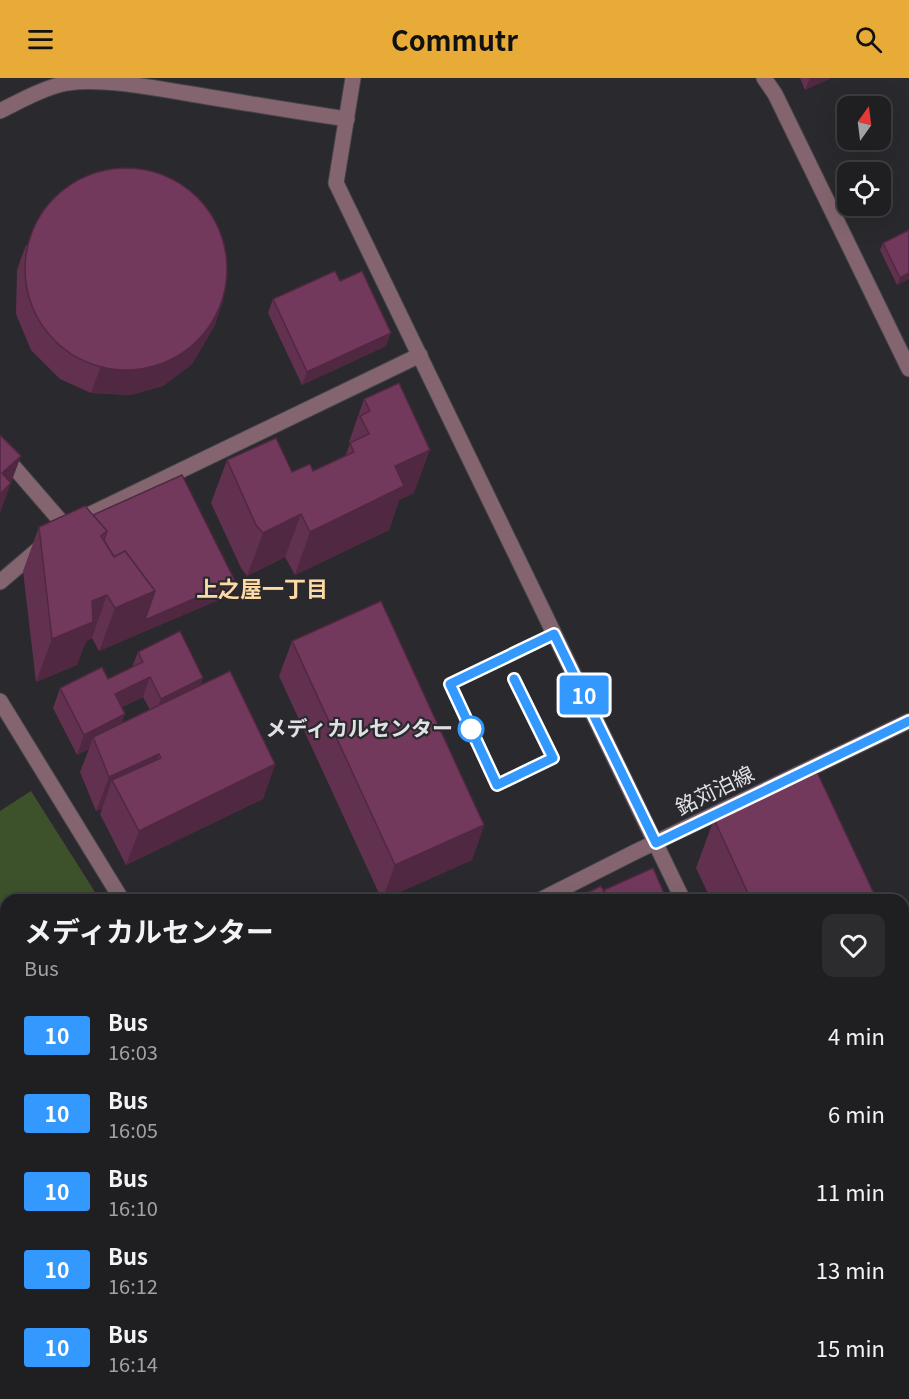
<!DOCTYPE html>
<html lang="en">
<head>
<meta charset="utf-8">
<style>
  body { margin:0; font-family:Georgia,"Noto Sans JP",serif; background:#2c2c2f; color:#f1f3f6; height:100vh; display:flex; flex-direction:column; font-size:22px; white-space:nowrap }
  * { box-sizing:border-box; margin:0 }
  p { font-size:20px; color:#a1a2a5 }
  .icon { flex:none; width:33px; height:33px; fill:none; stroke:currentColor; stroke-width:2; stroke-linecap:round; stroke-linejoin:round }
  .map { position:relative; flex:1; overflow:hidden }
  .sheet { position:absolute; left:0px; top:816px; width:909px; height:506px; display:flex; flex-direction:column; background:#1f1f22; border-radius:18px 18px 0 0; box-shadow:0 6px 24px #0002,0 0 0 2px #3c3d40 }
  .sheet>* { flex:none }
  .badge { padding:0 12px; border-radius:4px; font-size:21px; line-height:39px }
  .needle { width:39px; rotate:14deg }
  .controls { position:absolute; left:837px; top:18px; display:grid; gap:12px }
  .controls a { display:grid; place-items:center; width:54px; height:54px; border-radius:12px; background:#1f1f22; box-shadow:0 6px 24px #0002,0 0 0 2px #3c3d40; font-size:30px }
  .map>.badge { position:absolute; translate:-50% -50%; box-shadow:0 0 0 3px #fff }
  .round { display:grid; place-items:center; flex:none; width:63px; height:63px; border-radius:12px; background:#2c2c2f }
  .overview { display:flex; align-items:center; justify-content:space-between; height:102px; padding:0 24px }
  h1 { font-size:28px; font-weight:700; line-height:45px }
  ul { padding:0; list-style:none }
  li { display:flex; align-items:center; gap:18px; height:78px; padding:0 24px }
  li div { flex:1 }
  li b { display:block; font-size:22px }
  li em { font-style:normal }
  li .badge { min-width:66px; font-weight:700; text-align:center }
  header { display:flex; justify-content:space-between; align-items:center; height:78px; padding:0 24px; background:#e9ab38; color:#111; font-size:27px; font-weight:700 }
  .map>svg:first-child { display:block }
  .green { fill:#3d522a }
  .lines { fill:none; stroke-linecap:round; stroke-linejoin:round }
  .minor-casing { stroke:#46464b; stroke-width:17 }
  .minor { stroke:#84656f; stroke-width:15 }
  .wall { fill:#633150; fill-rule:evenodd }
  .shaded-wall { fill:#502841 }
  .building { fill:#73395d; stroke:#502841; stroke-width:1.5 }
  .line-casing { stroke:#fff; stroke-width:14 }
  .line { stroke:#39f; stroke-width:9 }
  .stop-dot { fill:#fff; stroke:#39f; stroke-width:3 }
  .labels { text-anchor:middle; stroke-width:4.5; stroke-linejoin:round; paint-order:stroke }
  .stop-label { font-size:21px; font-weight:bold; fill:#e0e1e4; stroke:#29292e; text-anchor:end }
  .street-label { font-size:21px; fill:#e0e1e4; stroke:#29292e }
  .neighbourhood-label { font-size:22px; font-weight:bold; fill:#fdd9a3; stroke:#29292e }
</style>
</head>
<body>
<header><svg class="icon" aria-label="menu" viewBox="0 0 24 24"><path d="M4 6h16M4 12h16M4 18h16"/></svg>Commutr<svg class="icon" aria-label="search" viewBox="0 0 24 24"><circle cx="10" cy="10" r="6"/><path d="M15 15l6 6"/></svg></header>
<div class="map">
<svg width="909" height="1321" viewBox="0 0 909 1321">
  <rect width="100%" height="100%" fill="#29292e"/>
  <polygon class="green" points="31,713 100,822 6,822 6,928 0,925 0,733"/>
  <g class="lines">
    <g class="minor-casing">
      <g id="minor">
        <polyline points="353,0 336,105 683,822"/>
        <polyline points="764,0 775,16 909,291"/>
        <path d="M 0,33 C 22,22 43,10 67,5 C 102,0 149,9 185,15 C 239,24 292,33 347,41"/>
        <polyline points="0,373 65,448"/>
        <polyline points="74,444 420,277"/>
        <polyline points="0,504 41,469"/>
        <polyline points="0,623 122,822"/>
        <polyline points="540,822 635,774 909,643"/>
        <polyline points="0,973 6,982"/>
        <polyline points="903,1274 909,1286"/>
        <polyline points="903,1299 909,1297"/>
        <polyline points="91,1316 91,1321"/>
        <polyline points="231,1316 232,1321"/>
        <polyline points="401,1316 402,1321"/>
        <polyline points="575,1316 576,1321"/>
        <polyline points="835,1321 851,1316"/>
      </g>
    </g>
    <use href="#minor" class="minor"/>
  </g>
  <g class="wall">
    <polygon points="800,0 831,0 805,12"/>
    <polygon points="909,152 909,201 897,207 880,172 883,165"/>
    <polygon points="26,167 215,247 192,286 163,308 131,317 91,315 60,301 31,272 16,236 17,192"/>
    <polygon points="340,203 386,268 302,307 268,235 273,221"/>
    <polygon points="364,321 414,415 399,422 389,452 295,497 285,479 247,498 241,490 211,425 227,382 292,394 313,393 345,378 350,366 349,364"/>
    <polygon points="93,437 235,503 230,517 99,573 92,560 86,563 77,587 36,604 23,493 39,449"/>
    <polygon points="292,563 484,747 472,782 382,822 279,598"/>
    <path d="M 138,574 L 200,608 L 275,686 L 263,721 L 126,787 L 100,736 L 102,731 L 96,733 L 80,694 L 89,671 L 77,677 L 53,630 L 60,610 L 108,601 L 132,589 ZM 143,619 L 150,632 L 122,645 L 122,629 Z"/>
    <polygon points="714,741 877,822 711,822 696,790"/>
    <polygon points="909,931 909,1190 903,1178 903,934"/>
    <polygon points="512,1316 565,1316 566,1321 510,1321"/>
    <polygon points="624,1316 726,1316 723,1321 626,1321"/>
  </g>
  <g class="shaded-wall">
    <polygon points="810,0 831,0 805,12"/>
    <polygon points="909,195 909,201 897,207 900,200"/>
    <polygon points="224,221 215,247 192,286 163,308 131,317 91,315 100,290"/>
    <polygon points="391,255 386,268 302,307 307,294"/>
    <polygon points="430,372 414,415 399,422 389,452 295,497 310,454 395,388"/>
    <polygon points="21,378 11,405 0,435 0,401 2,395"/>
    <polygon points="301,436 285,479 247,498 263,455"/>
    <polygon points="235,503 230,517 99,573 115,530 155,513"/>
    <polygon points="107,517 92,560 86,563 77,587 36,604 52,561 92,523"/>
    <polygon points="150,599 143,619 108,636 115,616"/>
    <polygon points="203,600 196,620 154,641 161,621"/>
    <polygon points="125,636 118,656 93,659 89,671 77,677 84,657"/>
    <polygon points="159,676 146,710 112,702 102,731 96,733 109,699"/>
    <polygon points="275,686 263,721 126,787 139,753"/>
    <polygon points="484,747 472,782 382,822 395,787"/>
    <polygon points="909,896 909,899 903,916 903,899"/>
    <polygon points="663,1316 726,1316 723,1321 644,1321"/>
    <polygon points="775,1316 782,1316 773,1319"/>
  </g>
  <g class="building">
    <circle cx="126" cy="191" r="101"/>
    <polygon points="909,152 909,195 900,200 883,165"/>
    <polygon points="335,193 340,203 362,193 391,255 307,294 273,221"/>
    <polygon points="399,305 430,372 395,388 404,408 310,454 301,436 263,455 256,447 227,382 276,360 292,394 310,386 313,393 354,374 350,365 369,356 360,338 370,333 364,321"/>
    <polygon points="0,357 21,378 2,395 11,405 0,416"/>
    <polygon points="182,397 235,503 145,542 155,513 125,473 114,479 104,462 107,453 93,437"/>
    <polygon points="85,428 107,453 101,458 114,479 125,473 155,513 115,530 107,517 92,523 93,544 52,561 39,449"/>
    <polygon points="381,523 484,747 395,787 292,563"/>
    <polygon points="180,553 203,600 161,621 150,599 115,616 125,636 84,657 60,610 102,589 108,601 143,584 138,574"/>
    <polygon points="230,593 275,686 139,753 112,702 161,680 159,676 109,699 93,659"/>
    <polygon points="817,694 877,822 751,822 714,741"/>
    <polygon points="653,790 667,822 608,822 604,812"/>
    <polygon points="601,808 608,822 572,822"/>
    <polygon points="903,879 909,892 909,896 903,899"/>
    <polygon points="909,931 909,1105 903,1092 903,934"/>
    <polygon points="6,1294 6,1316 70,1316 71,1321 0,1321 0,1295"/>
    <polygon points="182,1316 217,1316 218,1321 183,1321"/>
    <polygon points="320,1316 377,1316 378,1321 320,1321"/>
    <polygon points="480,1316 499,1316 500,1321 455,1321 455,1319"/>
    <polygon points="515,1316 565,1316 566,1321 516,1321"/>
    <polygon points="641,1316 663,1316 644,1321 642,1321"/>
  </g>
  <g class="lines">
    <g class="line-casing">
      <polyline id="line" points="514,601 553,680 497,707 450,606 554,556 656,765 909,643"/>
    </g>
    <use href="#line" class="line"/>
  </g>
  <circle class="stop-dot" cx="471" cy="651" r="12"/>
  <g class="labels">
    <g class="stop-label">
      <text x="453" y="658">メディカルセンター</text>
    </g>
    <g class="street-label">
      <text transform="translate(715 713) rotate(-26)" y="7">銘苅泊線</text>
    </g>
    <g class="neighbourhood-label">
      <text x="262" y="519">上之屋一丁目</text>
    </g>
  </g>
</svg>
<div class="controls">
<a><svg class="needle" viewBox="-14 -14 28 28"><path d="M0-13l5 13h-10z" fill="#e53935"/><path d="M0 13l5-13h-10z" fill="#a1a2a5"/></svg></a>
<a><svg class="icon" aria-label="locate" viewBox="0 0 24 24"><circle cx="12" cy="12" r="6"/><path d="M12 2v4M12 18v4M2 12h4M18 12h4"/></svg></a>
</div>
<b class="badge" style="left:584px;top:617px;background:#39f;color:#fff">10</b>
<section class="sheet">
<div class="overview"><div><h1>メディカルセンター</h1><p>Bus</p></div><a class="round"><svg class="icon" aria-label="heart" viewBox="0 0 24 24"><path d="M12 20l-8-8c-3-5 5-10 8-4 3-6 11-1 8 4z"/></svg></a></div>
<ul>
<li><span class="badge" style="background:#39f;color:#fff">10</span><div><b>Bus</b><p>16:03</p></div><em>4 min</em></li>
<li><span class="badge" style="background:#39f;color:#fff">10</span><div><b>Bus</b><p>16:05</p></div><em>6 min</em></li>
<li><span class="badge" style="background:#39f;color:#fff">10</span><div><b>Bus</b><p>16:10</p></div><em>11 min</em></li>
<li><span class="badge" style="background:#39f;color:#fff">10</span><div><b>Bus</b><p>16:12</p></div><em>13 min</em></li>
<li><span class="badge" style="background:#39f;color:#fff">10</span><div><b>Bus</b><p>16:14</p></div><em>15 min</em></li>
</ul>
</section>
</div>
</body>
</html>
